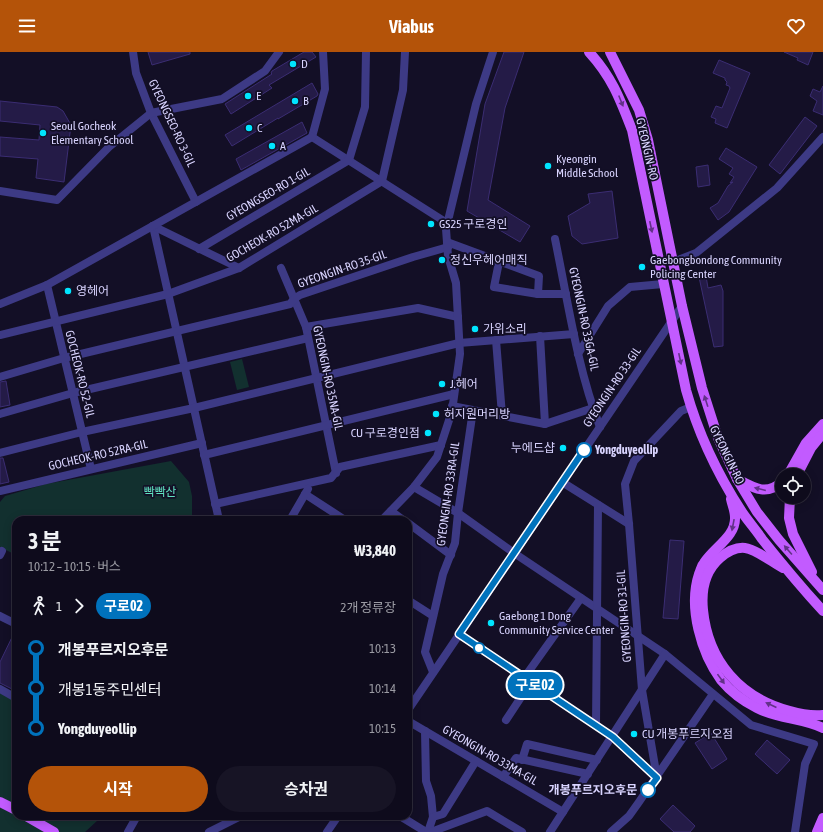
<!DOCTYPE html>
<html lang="ko">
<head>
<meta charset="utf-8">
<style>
  body { margin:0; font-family:"Asap Condensed","Noto Sans KR",sans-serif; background:#171425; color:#f1f3f6; height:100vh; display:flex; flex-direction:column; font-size:15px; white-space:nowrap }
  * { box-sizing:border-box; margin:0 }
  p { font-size:13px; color:#9b9ba3 }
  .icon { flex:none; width:22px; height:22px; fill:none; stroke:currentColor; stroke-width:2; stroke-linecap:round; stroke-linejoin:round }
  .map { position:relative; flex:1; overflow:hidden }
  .drawer { position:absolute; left:12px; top:464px; width:400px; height:304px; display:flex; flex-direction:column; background:#0e0b1c; border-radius:12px; box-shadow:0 2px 10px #0003,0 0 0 1px #2e2b3b }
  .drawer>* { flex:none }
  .badge { padding:0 8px; border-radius:13px; font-size:14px; line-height:26px }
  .controls { position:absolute; left:775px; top:416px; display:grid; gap:8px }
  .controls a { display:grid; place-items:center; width:36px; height:36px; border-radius:50%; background:#0e0b1c; box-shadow:0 2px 10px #0003,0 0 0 1px #2e2b3b; font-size:20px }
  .map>.badge { position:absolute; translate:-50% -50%; box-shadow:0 0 0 2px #fff }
  .legs { display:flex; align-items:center; gap:6px; height:44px; padding:0 16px; font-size:13px }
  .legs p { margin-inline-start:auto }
  .overview { display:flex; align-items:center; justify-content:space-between; height:68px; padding:0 16px }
  h1 { font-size:22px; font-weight:700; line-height:30px }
  .primary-button { display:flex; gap:8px; margin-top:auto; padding:8px 16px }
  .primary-button a { flex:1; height:46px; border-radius:24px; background:#b45309; color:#fff; font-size:16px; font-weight:700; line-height:46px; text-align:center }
  .primary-button a+a { background:#171425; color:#f1f3f6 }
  ul { padding:0 16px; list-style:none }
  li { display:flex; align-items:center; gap:14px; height:40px; font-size:15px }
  li i { display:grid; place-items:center; width:6px; height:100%; margin:0 5px; background:currentColor }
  li i::after { content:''; width:10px; height:10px; margin:-5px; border:3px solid; border-radius:50%; background:#0e0b1c }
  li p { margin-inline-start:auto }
  li:first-child i { background:linear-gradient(#0000 50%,currentColor 0) }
  li:last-child i { background:linear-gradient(currentColor 50%,#0000 0) }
  header { display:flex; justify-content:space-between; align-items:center; height:52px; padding:0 16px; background:#b45309; color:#fff; font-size:18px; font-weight:700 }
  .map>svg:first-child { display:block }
  .green { fill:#12302f }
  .building { fill:#241b47; stroke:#3b2d73 }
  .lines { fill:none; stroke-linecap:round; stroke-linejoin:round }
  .minor { stroke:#3d3a85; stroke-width:8 }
  .major { stroke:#c25bff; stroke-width:10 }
  .oneway { fill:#623188 }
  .line-1-casing { stroke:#fff; stroke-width:9 }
  .line-1 { stroke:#0072bc; stroke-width:6 }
  .poi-dot { fill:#00e5ff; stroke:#130f26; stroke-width:1.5 }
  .stop-1-dot { fill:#fff; stroke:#0072bc; stroke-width:2 }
  .labels { text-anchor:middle; stroke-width:3.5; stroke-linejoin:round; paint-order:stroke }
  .poi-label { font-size:12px; fill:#d9d4ff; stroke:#130f26; text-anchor:start }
  .street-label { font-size:12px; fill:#d9d4ff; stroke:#130f26 }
  .stop-label { font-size:12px; font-weight:bold; fill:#d9d4ff; stroke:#130f26; text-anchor:start }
  .park-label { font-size:12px; fill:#5fe0c0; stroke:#130f26 }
</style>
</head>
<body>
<header><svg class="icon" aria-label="menu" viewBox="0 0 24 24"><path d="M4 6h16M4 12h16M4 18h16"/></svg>Viabus<svg class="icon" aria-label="heart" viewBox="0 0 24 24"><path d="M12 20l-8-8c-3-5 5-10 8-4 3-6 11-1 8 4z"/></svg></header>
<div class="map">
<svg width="823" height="780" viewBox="0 0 823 780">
  <rect width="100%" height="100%" fill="#130f26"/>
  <g class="green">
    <polygon points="242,307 249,335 237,338 230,310"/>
    <polygon points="171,409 189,430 192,444 192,468 16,468 16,503 0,495 0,450 5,444 46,432"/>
    <polygon points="0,637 16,646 16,764 98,764 98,768 85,780 0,780"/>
  </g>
  <g class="building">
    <polygon points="148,0 190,0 190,2 152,13"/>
    <polygon points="304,0 312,0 316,5 269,33 272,36 231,62 225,52 272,22 271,21 272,19"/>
    <polygon points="504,0 524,0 505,56 488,148 530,174 520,190 467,159 485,52"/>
    <polygon points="784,0 813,0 808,13 797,8 798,6"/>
    <polygon points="719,8 750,21 727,76 715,71 716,67 711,65 716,54 722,56 730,36 729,34 726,33 727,30 725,28 725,26 713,21"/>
    <polygon points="312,31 318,42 317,44 278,67 278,66 232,94 225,83"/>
    <polygon points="823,34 823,63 813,59 817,49 810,44 813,37 820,40"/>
    <polygon points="0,49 57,55 63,59 71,73 64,130 36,126 38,107 0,104 0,85 39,88 40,73 0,69"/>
    <polygon points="805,65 817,74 780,122 769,113"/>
    <polygon points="302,70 307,81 241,118 236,107"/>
    <polygon points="726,96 757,115 729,160 718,168 710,156 718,151 728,134 733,130 730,131 734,125 729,122 733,116 719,107"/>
    <polygon points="708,113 710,133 698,135 696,115"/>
    <polygon points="612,139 618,186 582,192 572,184 568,164 590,151 588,142"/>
    <polygon points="706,224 708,236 721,233 723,239 723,294 714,295 699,225"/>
    <polygon points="6,329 10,353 0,355 0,330"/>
    <polygon points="0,406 3,406 9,430 0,432"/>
    <polygon points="670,488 684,489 678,567 663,566"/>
    <polygon points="16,577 16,639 0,631 0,610"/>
    <polygon points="711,681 727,707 712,717 695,691"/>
    <polygon points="767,688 790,708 777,722 755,702"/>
    <polygon points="673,753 695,774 690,780 674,780 660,767"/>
  </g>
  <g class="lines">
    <g class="minor">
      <polyline points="133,0 136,21 151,61 196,150"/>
      <polyline points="312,85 447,171"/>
      <polyline points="312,85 325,37 323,0"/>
      <polyline points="0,139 57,148 109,95 151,61 222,47 265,19 279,0"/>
      <polyline points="153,174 219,468"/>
      <polyline points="153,174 239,216"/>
      <path d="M 555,187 C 568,250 577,315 600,375"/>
      <polyline points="447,190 539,224 538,242"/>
      <polyline points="199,197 349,108 365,55 366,0"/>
      <polyline points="499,210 494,235 538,242 566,242"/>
      <polyline points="673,210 696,201 777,136 823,85"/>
      <polyline points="281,216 306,275 336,421"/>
      <polyline points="47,233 91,417"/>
      <polyline points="0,252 47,233 312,85"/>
      <polyline points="306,275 418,256 458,265"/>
      <polyline points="0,283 168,242 239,216 382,129 403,38 405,0"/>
      <polyline points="540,284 545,372"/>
      <polyline points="496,288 502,363"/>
      <polyline points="578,302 608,254 630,235 663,232"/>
      <polyline points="0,325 64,306 290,252 294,247 300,243 413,205 448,195"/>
      <polyline points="452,354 545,372 593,356"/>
      <polyline points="0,362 73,341 308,286"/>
      <polyline points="0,401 82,380 194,356 459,291 574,282"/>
      <polyline points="204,403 454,342"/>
      <polyline points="562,430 629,472"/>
      <polyline points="414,435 458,461 514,501 665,602 751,673 814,692 805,712 795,780"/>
      <polyline points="0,439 202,391"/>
      <polyline points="305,442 345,468"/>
      <polyline points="215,452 331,426 340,415 441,393"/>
      <polyline points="391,459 403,468"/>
      <polyline points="290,468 308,437"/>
      <polyline points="382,468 414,435 437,405 452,359 460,302 456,231 448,204 446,177 476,52 493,0"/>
      <polyline points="408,471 451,503"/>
      <polyline points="0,503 2,499"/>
      <polyline points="408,548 433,564"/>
      <polyline points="0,564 16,572"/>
      <polyline points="459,582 613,685 657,726"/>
      <polyline points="433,620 425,600 443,522 455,491 458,461 473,358"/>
      <polyline points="524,626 581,546"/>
      <polyline points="0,637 16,646"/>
      <polyline points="408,658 682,254"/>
      <polyline points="506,668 531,630"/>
      <polyline points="408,669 563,760"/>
      <polyline points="596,673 598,453"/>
      <polyline points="425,679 426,729 431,744 433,765"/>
      <polyline points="522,708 527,692 597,708"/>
      <polyline points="503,725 516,706 588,722"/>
      <polyline points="657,726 642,638 629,472 625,432 634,409 681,359 691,355"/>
      <polyline points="400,764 426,780"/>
      <polyline points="128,780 137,764"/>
      <polyline points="209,780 241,764"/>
      <polyline points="327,780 338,764"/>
      <polyline points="428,780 433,765 443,762 476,709"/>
      <polyline points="431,780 487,759 522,780"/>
      <polyline points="550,780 665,602"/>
      <polyline points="611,780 629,764 639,750 713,642"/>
    </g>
    <g class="major">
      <path d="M 589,0 C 612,25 620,47 632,78 L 686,338 C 698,381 718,423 742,460 C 748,469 756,478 762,487 C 782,512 802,536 823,559"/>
      <polyline points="610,0 639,58 648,88 682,254 702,336 718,386 737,427 757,460 779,488 823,538"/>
      <polyline points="788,423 806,391 823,372"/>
      <polyline points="797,423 811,396 823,381"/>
      <path d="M 737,427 C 754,436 766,444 782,430"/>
      <polyline points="790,445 789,466 793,482 812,520"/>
      <path d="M 731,447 C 732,452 735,459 735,465 C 736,485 714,495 704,511 C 701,514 701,518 699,522 C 688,555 701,601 721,628 C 731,640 743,649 757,656 C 778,667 803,666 823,676"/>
      <path d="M 783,516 C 773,511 756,497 745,496 C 736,495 727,500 720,506 C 705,519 701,538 703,558 C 708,609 740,646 790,659 C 800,662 812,664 823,663"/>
      <polyline points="0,750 16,758"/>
      <polyline points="26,764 54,780"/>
      <polyline points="817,780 823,766"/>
    </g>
  </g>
  <defs><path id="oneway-solid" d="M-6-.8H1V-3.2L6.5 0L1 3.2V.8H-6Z"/></defs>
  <g class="oneway">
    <use href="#oneway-solid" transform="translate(621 49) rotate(68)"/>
    <use href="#oneway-solid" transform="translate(651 175) rotate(78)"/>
    <use href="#oneway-solid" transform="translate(680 307) rotate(78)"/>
    <use href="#oneway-solid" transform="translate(706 349) rotate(-108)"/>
    <use href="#oneway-solid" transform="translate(760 437) rotate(-166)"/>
    <use href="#oneway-solid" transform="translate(733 473) rotate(101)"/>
    <use href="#oneway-solid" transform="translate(788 498) rotate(-131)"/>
    <use href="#oneway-solid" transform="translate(721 627) rotate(54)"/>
    <use href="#oneway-solid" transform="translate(771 653) rotate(-155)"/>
  </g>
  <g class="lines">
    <g class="line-1-casing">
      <polyline id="line-1" points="584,398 459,582 613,685 657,726 648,738"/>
    </g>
    <use href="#line-1" class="line-1"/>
  </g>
  <g class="poi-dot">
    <circle cx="293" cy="12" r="4"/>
    <circle cx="248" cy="44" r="4"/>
    <circle cx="295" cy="49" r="4"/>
    <circle cx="249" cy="76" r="4"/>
    <circle cx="43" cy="81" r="4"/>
    <circle cx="272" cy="94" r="4"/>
    <circle cx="548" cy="114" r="4"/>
    <circle cx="431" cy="172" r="4"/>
    <circle cx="442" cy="208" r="4"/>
    <circle cx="642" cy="215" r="4"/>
    <circle cx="68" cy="239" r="4"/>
    <circle cx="475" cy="277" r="4"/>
    <circle cx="442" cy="332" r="4"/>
    <circle cx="436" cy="362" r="4"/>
    <circle cx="428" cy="381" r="4"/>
    <circle cx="563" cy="396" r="4"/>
    <circle cx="491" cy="571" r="4"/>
    <circle cx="634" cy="682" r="4"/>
  </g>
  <g class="stop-1-dot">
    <circle cx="584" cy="398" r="7"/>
    <circle cx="479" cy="596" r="5"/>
    <circle cx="648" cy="738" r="7"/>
  </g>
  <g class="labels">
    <g class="poi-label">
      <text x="301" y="16">D</text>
      <text x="256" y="48">E</text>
      <text x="303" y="53">B</text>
      <text x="51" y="78">Seoul Gocheok<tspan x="51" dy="14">Elementary School</tspan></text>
      <text x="257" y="80">C</text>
      <text x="280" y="98">A</text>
      <text x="556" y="111">Kyeongin<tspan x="556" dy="14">Middle School</tspan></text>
      <text x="439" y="176">GS25 구로경인</text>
      <text x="450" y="212">정신우헤어매직</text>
      <text x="650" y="212">Gaebongbondong Community<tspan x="650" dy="14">Policing Center</tspan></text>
      <text x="76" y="243">영헤어</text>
      <text x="483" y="281">가위소리</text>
      <text x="450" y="336">J.헤어</text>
      <text x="444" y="366">허지원머리방</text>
      <text x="420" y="385" text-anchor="end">CU 구로경인점</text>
      <text x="555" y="400" text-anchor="end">누에드샵</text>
      <text x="499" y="568">Gaebong 1 Dong<tspan x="499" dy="14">Community Service Center</tspan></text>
      <text x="642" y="686">CU 개봉푸르지오점</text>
    </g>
    <g class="street-label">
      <text transform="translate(172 71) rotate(65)" y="4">GYEONGSEO-RO 3-GIL</text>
      <text transform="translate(647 97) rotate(77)" y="4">GYEONGIN-RO</text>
      <text transform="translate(268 142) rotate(-30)" y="4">GYEONGSEO-RO 1-GIL</text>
      <text transform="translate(272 181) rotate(-30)" y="4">GOCHEOK-RO 52MA-GIL</text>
      <text transform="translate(342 217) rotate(-19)" y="4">GYEONGIN-RO 35-GIL</text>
      <text transform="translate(584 267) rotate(78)" y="4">GYEONGIN-RO 33GA-GIL</text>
      <text transform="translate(80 322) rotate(76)" y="4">GOCHEOK-RO 52-GIL</text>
      <text transform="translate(328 326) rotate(78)" y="4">GYEONGIN-RO 35NA-GIL</text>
      <text transform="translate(612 335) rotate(-56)" y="4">GYEONGIN-RO 33-GIL</text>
      <text transform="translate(98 403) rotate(-13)" y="4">GOCHEOK-RO 52RA-GIL</text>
      <text transform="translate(727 403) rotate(64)" y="4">GYEONGIN-RO</text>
      <text transform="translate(448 442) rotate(-82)" y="4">GYEONGIN-RO 33RA-GIL</text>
      <text transform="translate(624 564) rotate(-94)" y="4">GYEONGIN-RO 31-GIL</text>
      <text transform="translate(490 703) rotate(30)" y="4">GYEONGIN-RO 33MA-GIL</text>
    </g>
    <g class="stop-label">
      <text x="595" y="402">Yongduyeollip</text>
      <text x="637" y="742" text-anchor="end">개봉푸르지오후문</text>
    </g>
    <g class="park-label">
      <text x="160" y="444">빡빡산</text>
    </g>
  </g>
</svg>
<div class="controls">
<a><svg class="icon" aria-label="locate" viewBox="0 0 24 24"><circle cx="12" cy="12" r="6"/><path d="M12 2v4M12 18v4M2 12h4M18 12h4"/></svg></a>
</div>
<b class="badge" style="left:535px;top:633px;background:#0072bc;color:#fff">구로02</b>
<section class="drawer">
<div class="overview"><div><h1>3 분</h1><p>10:12 – 10:15 · 버스</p></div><b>₩3,840</b></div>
<div class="legs"><svg class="icon" aria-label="walk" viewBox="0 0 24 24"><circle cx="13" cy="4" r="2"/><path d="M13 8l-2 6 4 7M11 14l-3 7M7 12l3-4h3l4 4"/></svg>1<svg class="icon" aria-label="forward" viewBox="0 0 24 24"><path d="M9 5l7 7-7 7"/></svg><b class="badge" style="background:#0072bc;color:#fff">구로02</b><p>2개 정류장</p></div>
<ul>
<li><i style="color:#0072bc"></i><b>개봉푸르지오후문</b><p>10:13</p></li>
<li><i style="color:#0072bc"></i><span>개봉1동주민센터</span><p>10:14</p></li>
<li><i style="color:#0072bc"></i><b>Yongduyeollip</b><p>10:15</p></li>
</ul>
<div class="primary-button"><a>시작</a><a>승차권</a></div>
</section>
</div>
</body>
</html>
